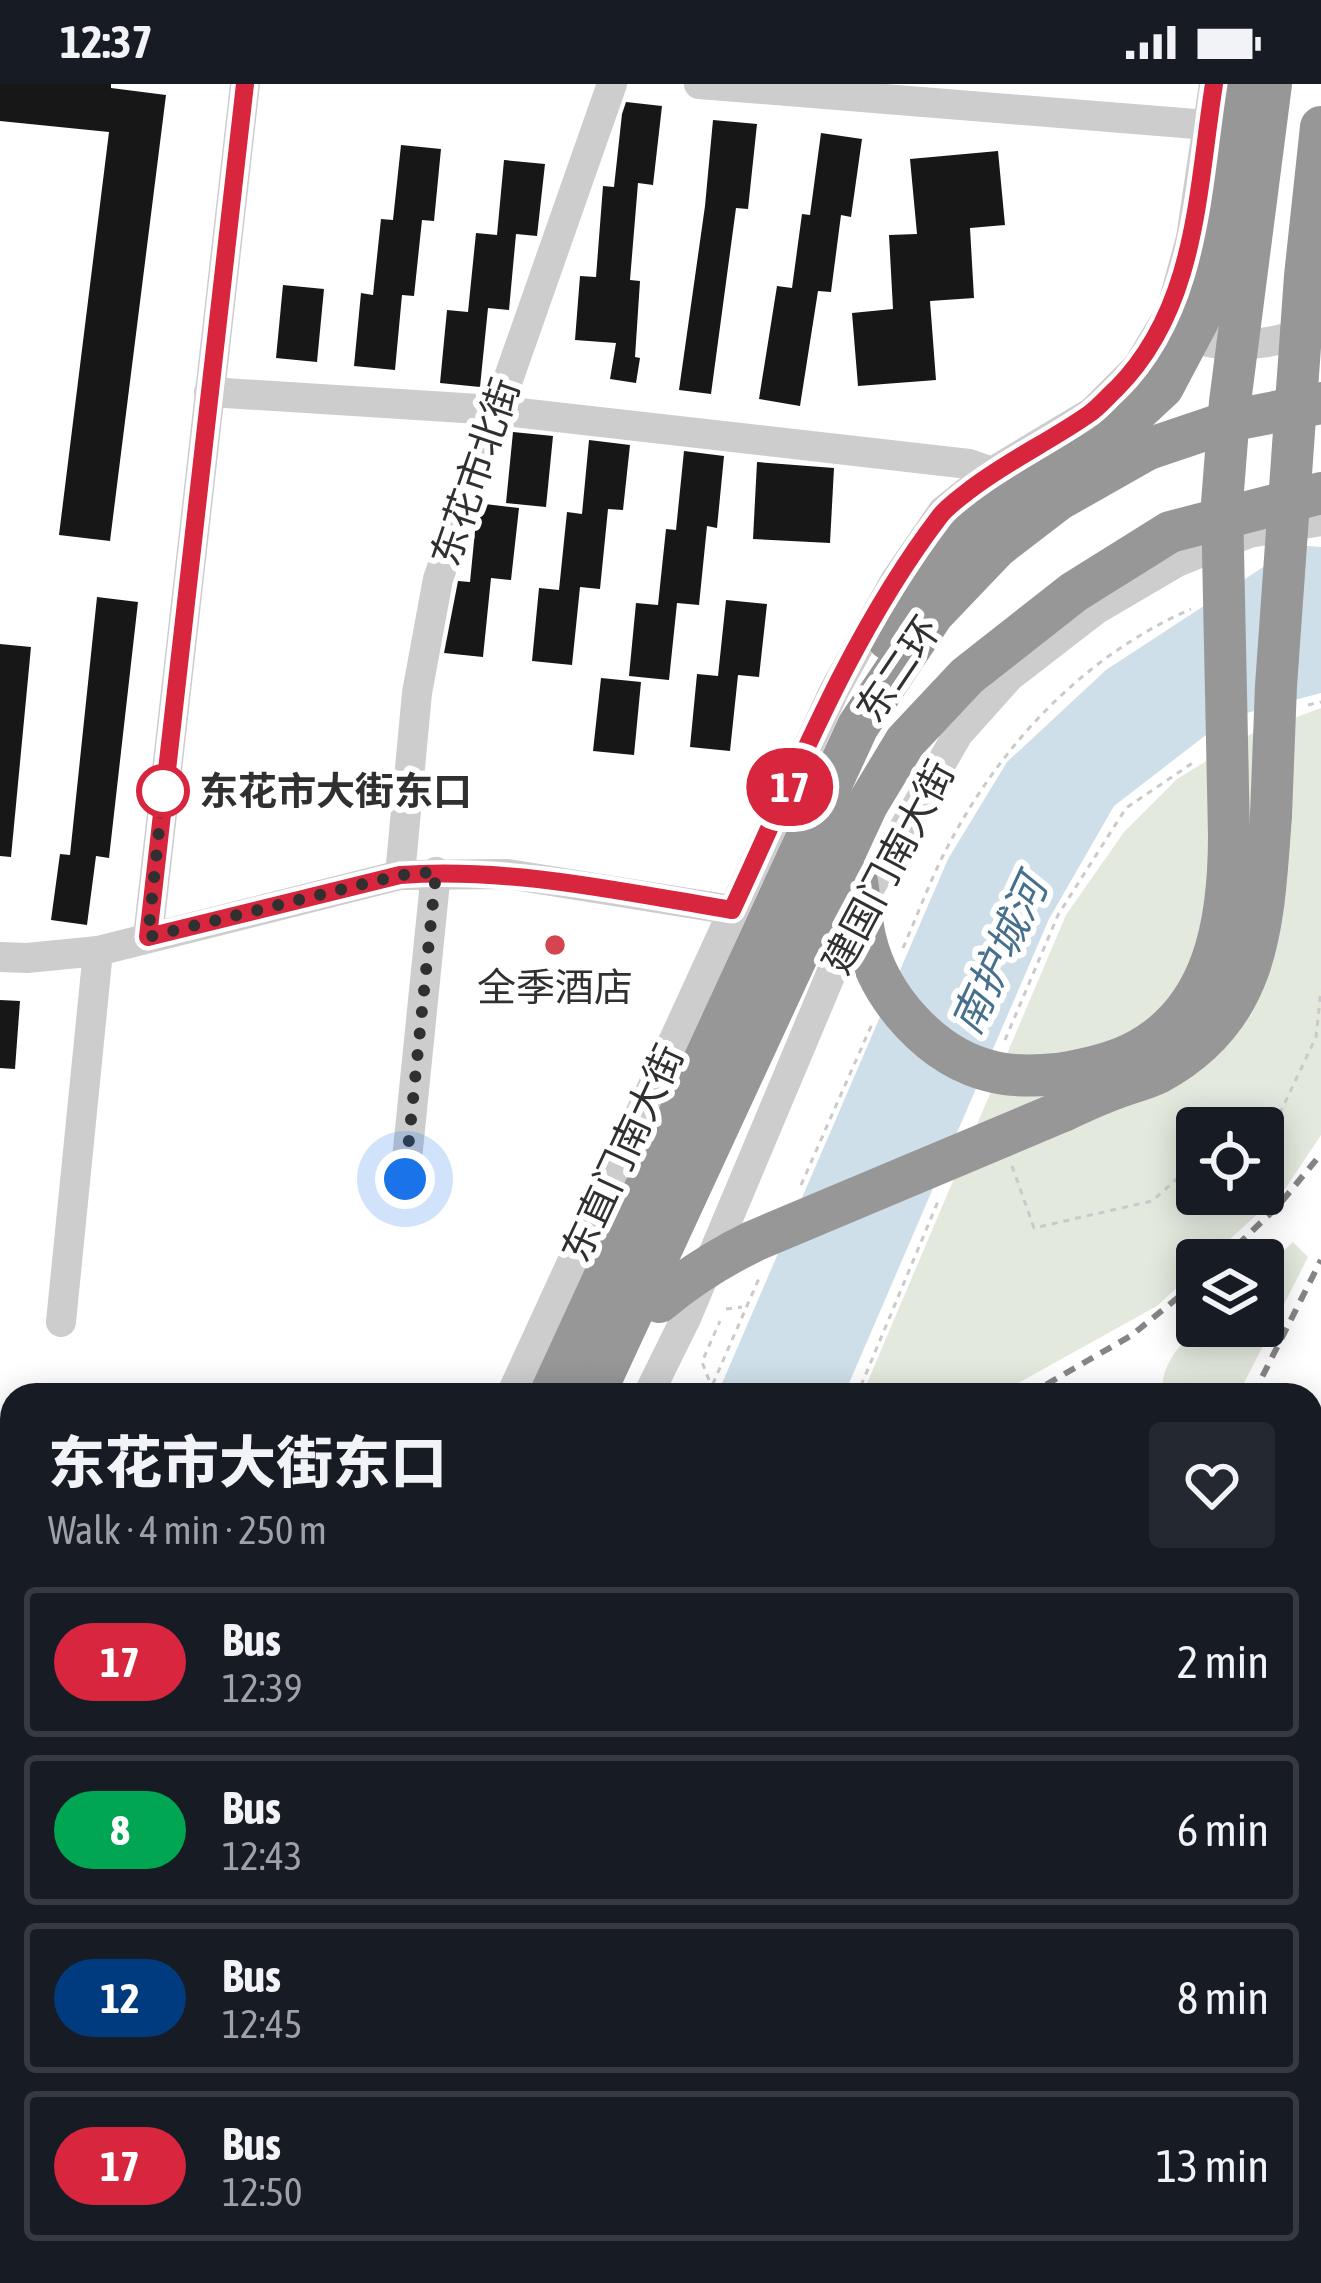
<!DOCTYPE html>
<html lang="en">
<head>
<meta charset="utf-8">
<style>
  body { margin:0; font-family:"Asap Condensed","Noto Sans SC",sans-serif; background:#242831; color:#f1f3f6; height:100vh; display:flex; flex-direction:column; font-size:45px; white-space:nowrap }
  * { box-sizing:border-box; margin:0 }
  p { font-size:39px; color:#9ea1a6 }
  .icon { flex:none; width:66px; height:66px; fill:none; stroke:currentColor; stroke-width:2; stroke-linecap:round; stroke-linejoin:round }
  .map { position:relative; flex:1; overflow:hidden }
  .sheet { position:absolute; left:0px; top:1299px; width:1323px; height:900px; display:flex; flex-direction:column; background:#171b24; border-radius:36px 36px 0 0; box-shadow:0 6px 30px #0003 }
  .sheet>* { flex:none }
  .badge { padding:0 24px; border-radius:39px; font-size:42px; line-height:78px }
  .tools { position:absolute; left:1176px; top:1023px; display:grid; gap:24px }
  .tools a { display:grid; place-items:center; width:108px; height:108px; border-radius:12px; background:#171b24; box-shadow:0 6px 30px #0003; font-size:60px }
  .you { position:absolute; width:60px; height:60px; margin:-30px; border:9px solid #fff; border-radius:50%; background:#1a73e8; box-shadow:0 0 0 18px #1a73e833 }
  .map>.badge { position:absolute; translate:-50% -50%; box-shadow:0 0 0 6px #fff }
  .round { display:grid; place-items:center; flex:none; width:126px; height:126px; border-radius:12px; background:#242831 }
  .summary { display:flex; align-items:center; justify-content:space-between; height:204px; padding:0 48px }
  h1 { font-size:57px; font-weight:800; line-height:90px }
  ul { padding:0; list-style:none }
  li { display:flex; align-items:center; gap:36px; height:150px; margin:0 24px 18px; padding:0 24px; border:6px solid #363941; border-radius:12px }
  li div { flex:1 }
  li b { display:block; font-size:45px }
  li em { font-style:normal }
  li .badge { min-width:132px; font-weight:700; text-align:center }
  .status { display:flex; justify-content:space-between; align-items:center; height:84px; padding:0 60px; background:#171b24; direction:ltr }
  .status svg { height:33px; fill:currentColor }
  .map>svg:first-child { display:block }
  .green { fill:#e3e9dd; fill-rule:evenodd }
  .water { fill:#cedfe9 }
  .building { fill:#171717 }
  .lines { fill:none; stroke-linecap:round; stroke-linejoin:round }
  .path { stroke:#cacaca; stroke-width:3; stroke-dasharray:6 6; stroke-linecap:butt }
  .minor { stroke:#cdcdcd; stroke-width:30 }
  .highway { stroke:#979797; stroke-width:42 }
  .rail { stroke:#858585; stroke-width:6; stroke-dasharray:12 9; stroke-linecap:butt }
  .highway-bridge { stroke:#979797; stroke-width:42 }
  .line-casing { stroke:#fff; stroke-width:27 }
  .line { stroke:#d7263d; stroke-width:18 }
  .walk { stroke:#303030; stroke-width:12; stroke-dasharray:0 21.6 }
  .stop-dot { fill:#fff; stroke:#d7263d; stroke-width:6 }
  .poi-dot { fill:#d5454f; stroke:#fff; stroke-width:4.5 }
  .labels { text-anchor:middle; stroke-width:12; stroke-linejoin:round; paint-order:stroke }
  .street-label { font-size:39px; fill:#303030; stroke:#fff }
  .stop-label { font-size:39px; font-weight:bold; fill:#303030; stroke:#fff; text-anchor:start }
  .poi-label { font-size:39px; fill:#303030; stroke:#fff }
  .water-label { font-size:42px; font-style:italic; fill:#46708b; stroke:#fff }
</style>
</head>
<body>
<div class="status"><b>12:37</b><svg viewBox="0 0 49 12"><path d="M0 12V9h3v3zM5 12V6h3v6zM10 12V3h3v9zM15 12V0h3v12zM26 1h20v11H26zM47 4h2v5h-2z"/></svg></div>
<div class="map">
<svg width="1321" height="2199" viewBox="0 0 1321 2199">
  <rect width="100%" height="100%" fill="#fff"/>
  <g class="green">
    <path d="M 1321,624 L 1321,1051 L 1285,1105 L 1207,1176 L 1197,1176 L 1197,1185 L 1157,1222 L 1020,1298 L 991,1311 L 862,1311 L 1066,831 L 1124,748 L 1177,695 L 1251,650 ZM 1197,1044 L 1263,1044 L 1263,1110 L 1197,1110 Z"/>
    <path d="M 1293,1158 L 1308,1173 L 1238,1311 L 1163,1311 C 1159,1282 1180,1260 1200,1242 L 1263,1242 L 1263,1185 Z"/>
  </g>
  <g class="water">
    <polygon points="1297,461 1321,463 1321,609 1228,634 1114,722 1049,835 844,1311 717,1311 948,775 1007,678 1106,586"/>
    <polygon points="0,1925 12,1927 12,2037 0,2035"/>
  </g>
  <g class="building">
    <polygon points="0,0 111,0 111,4 166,11 110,457 59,451 109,48 0,37"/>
    <polygon points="626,18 662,22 653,101 638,99 630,196 640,197 635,273 640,274 636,299 610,295 616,259 575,256 580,192 596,193 603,102 614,103 622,30"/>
    <polygon points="713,36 757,40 748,125 736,124 711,310 679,306 705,122"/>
    <polygon points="821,49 862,55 851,133 841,131 831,208 818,207 800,322 759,315 777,202 792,204 802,130 810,131"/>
    <polygon points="401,61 441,65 434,137 422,136 414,212 402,211 395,286 354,282 361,209 373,211 381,135 393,136"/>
    <polygon points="998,67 1005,141 970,144 974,214 930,217 936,296 858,302 852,229 893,225 889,151 917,150 910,75"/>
    <polygon points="504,76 545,80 537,152 516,150 509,226 488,224 480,303 440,299 447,226 468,228 476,149 497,151"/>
    <polygon points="283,201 324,205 317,278 276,274"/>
    <polygon points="513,348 553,352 546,423 506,419"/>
    <polygon points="589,356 630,361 623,426 608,425 600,505 580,503 572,581 532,577 539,504 559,506 567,428 582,430"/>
    <polygon points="684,367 724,372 717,444 707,442 699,521 677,519 669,596 629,592 636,519 658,521 666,445 676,446"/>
    <polygon points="757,378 834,384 830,459 753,455"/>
    <polygon points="485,420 519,424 511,496 491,494 483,573 444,569 458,497 470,498 475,447"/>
    <polygon points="97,513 138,518 109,774 96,772 87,841 51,836 60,770 70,771"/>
    <polygon points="726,516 767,520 759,593 738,591 730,667 690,663 697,590 718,592"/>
    <polygon points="0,560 31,563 11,773 0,772"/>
    <polygon points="601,594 641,598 634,671 593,667"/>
    <polygon points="0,916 20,917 15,985 0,984"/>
  </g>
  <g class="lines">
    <g class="path">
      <polyline points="1308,621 1321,618"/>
      <path d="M 903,864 C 918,830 931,794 948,762 C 1002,659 1084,572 1191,525"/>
      <polyline points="1005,956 1058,831 1126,724 1194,678"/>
      <polyline points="1246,1044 1281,1027 1316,953 1321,906"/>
      <polyline points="1012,1082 1034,1144 1152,1117 1197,1077"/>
      <polyline points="801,1101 872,940"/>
      <polyline points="726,1225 742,1223"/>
      <polyline points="709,1296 702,1278 720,1237"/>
      <polyline points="708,1311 760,1192"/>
      <polyline points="854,1311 860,1304 939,1115"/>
      <polyline points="0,1905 12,1907"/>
    </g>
    <g class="minor">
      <polyline points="699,0 1208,41"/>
      <path d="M 1175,244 C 1184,248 1193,253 1201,256 C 1232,266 1285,258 1314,245"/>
      <polyline points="209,308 495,326 969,380 992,388"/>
      <polyline points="400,791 417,609 438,495 612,0"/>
      <polyline points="148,853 245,0"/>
      <polyline points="0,873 27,874 98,867 400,791 508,790 732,826"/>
      <polyline points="405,1095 436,788"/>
      <polyline points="61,1238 98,867"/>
      <polyline points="511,1311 834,607 895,497 943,427 992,388 1092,328 1138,282 1171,227 1191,154 1214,0"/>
      <polyline points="648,1311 687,1232 860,821 958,650 1009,593 1097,525 1177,478 1249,449 1321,437"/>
      <polyline points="0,1516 1,1503 12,1506"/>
      <polyline points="0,1621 12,1614"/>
      <polyline points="1311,1751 1321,1764"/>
      <polyline points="0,1797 12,1798"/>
      <polyline points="1311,1986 1321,1912"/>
      <polyline points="926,2187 927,2199"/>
      <polyline points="1282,2199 1284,2187"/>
    </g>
    <g class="highway">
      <polyline points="1148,365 1234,336 1321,319"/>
      <path d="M 1058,990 C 1083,986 1108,981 1131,970 C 1216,929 1229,835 1229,751"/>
      <path d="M 1063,1027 C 1080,1019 1097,1011 1114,1005 C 1128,999 1144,996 1158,989 C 1263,932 1263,837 1271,731"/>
      <polyline points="594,1311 867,721 905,658 967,592 1074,508 1170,448 1321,409"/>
      <polyline points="0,1822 12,1830"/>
      <polyline points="0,1860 12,1861"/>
      <polyline points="1311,2015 1321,2019"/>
      <polyline points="0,2050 12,2047"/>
      <polyline points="0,2111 12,2101"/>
      <polyline points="0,2166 12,2168"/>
    </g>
    <g class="rail">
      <polyline points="1222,1176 1278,1122 1321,1070"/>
      <polyline points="1028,1311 1132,1251 1197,1198"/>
      <polyline points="1253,1311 1321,1176"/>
      <polyline points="0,1366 12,1367"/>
      <polyline points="944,2187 945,2199"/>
      <polyline points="974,2199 974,2187"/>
    </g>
    <g class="highway-bridge">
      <polyline points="888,555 914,507 950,465 1001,418 1068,379 1120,343 1163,303 1200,233 1218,162 1237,0"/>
      <polyline points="1271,731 1276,602 1305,192 1321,43"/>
      <polyline points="1229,751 1222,419 1230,318 1271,0"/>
      <path d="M 857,798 C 860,816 861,835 865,853 C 879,914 932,974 994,988 C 1015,993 1037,992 1058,990"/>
      <path d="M 659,1218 C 689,1193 719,1174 754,1157 L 1063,1027"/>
      <polyline points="550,1311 858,642 933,530 997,463 1058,416 1148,365"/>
    </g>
  </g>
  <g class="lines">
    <g class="line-casing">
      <path id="line" d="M 245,0 L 148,853 L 400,791 C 512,783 622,808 732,826 C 794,693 850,550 940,432 C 947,423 957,416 967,408 C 1005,378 1049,358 1089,330 C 1099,323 1107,313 1116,305 C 1197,224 1197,107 1214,0"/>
    </g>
    <use href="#line" class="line"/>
    <polyline class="walk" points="163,707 148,853 400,791 436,788 405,1095"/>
  </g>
  <circle class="stop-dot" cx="163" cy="707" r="24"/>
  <circle class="poi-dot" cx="555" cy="861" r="12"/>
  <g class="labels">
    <g class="street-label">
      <text transform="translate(475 388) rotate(-71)" y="14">东花市北街</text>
      <text transform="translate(898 585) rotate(-56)" y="14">东二环</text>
      <text transform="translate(888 783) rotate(-62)" y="14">建国门南大街</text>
      <text transform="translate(622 1069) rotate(-65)" y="14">东直门南大街</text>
    </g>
    <g class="stop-label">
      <text x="199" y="721">东花市大街东口</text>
    </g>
    <g class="poi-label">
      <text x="555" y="917">全季酒店</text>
    </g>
    <g class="water-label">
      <text transform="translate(999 871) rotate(-65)" y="15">南护城河</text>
    </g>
  </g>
</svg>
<div class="tools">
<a><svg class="icon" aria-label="locate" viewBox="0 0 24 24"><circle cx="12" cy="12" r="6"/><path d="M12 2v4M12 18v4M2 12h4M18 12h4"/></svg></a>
<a><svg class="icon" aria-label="layers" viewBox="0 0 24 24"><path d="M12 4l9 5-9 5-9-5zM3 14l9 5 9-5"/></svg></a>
</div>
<div class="you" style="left:405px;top:1095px"></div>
<b class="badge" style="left:790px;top:703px;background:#d7263d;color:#fff">17</b>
<section class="sheet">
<div class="summary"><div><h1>东花市大街东口</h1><p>Walk · 4 min · 250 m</p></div><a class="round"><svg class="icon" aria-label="heart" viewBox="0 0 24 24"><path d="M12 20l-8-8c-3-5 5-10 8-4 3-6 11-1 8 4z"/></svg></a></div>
<ul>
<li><span class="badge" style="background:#d7263d;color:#fff">17</span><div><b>Bus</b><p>12:39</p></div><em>2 min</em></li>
<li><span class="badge" style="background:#00a651;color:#fff">8</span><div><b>Bus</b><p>12:43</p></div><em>6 min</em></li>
<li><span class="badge" style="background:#003b80;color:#fff">12</span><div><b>Bus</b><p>12:45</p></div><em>8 min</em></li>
<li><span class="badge" style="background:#d7263d;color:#fff">17</span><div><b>Bus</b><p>12:50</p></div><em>13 min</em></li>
</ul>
</section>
</div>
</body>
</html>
